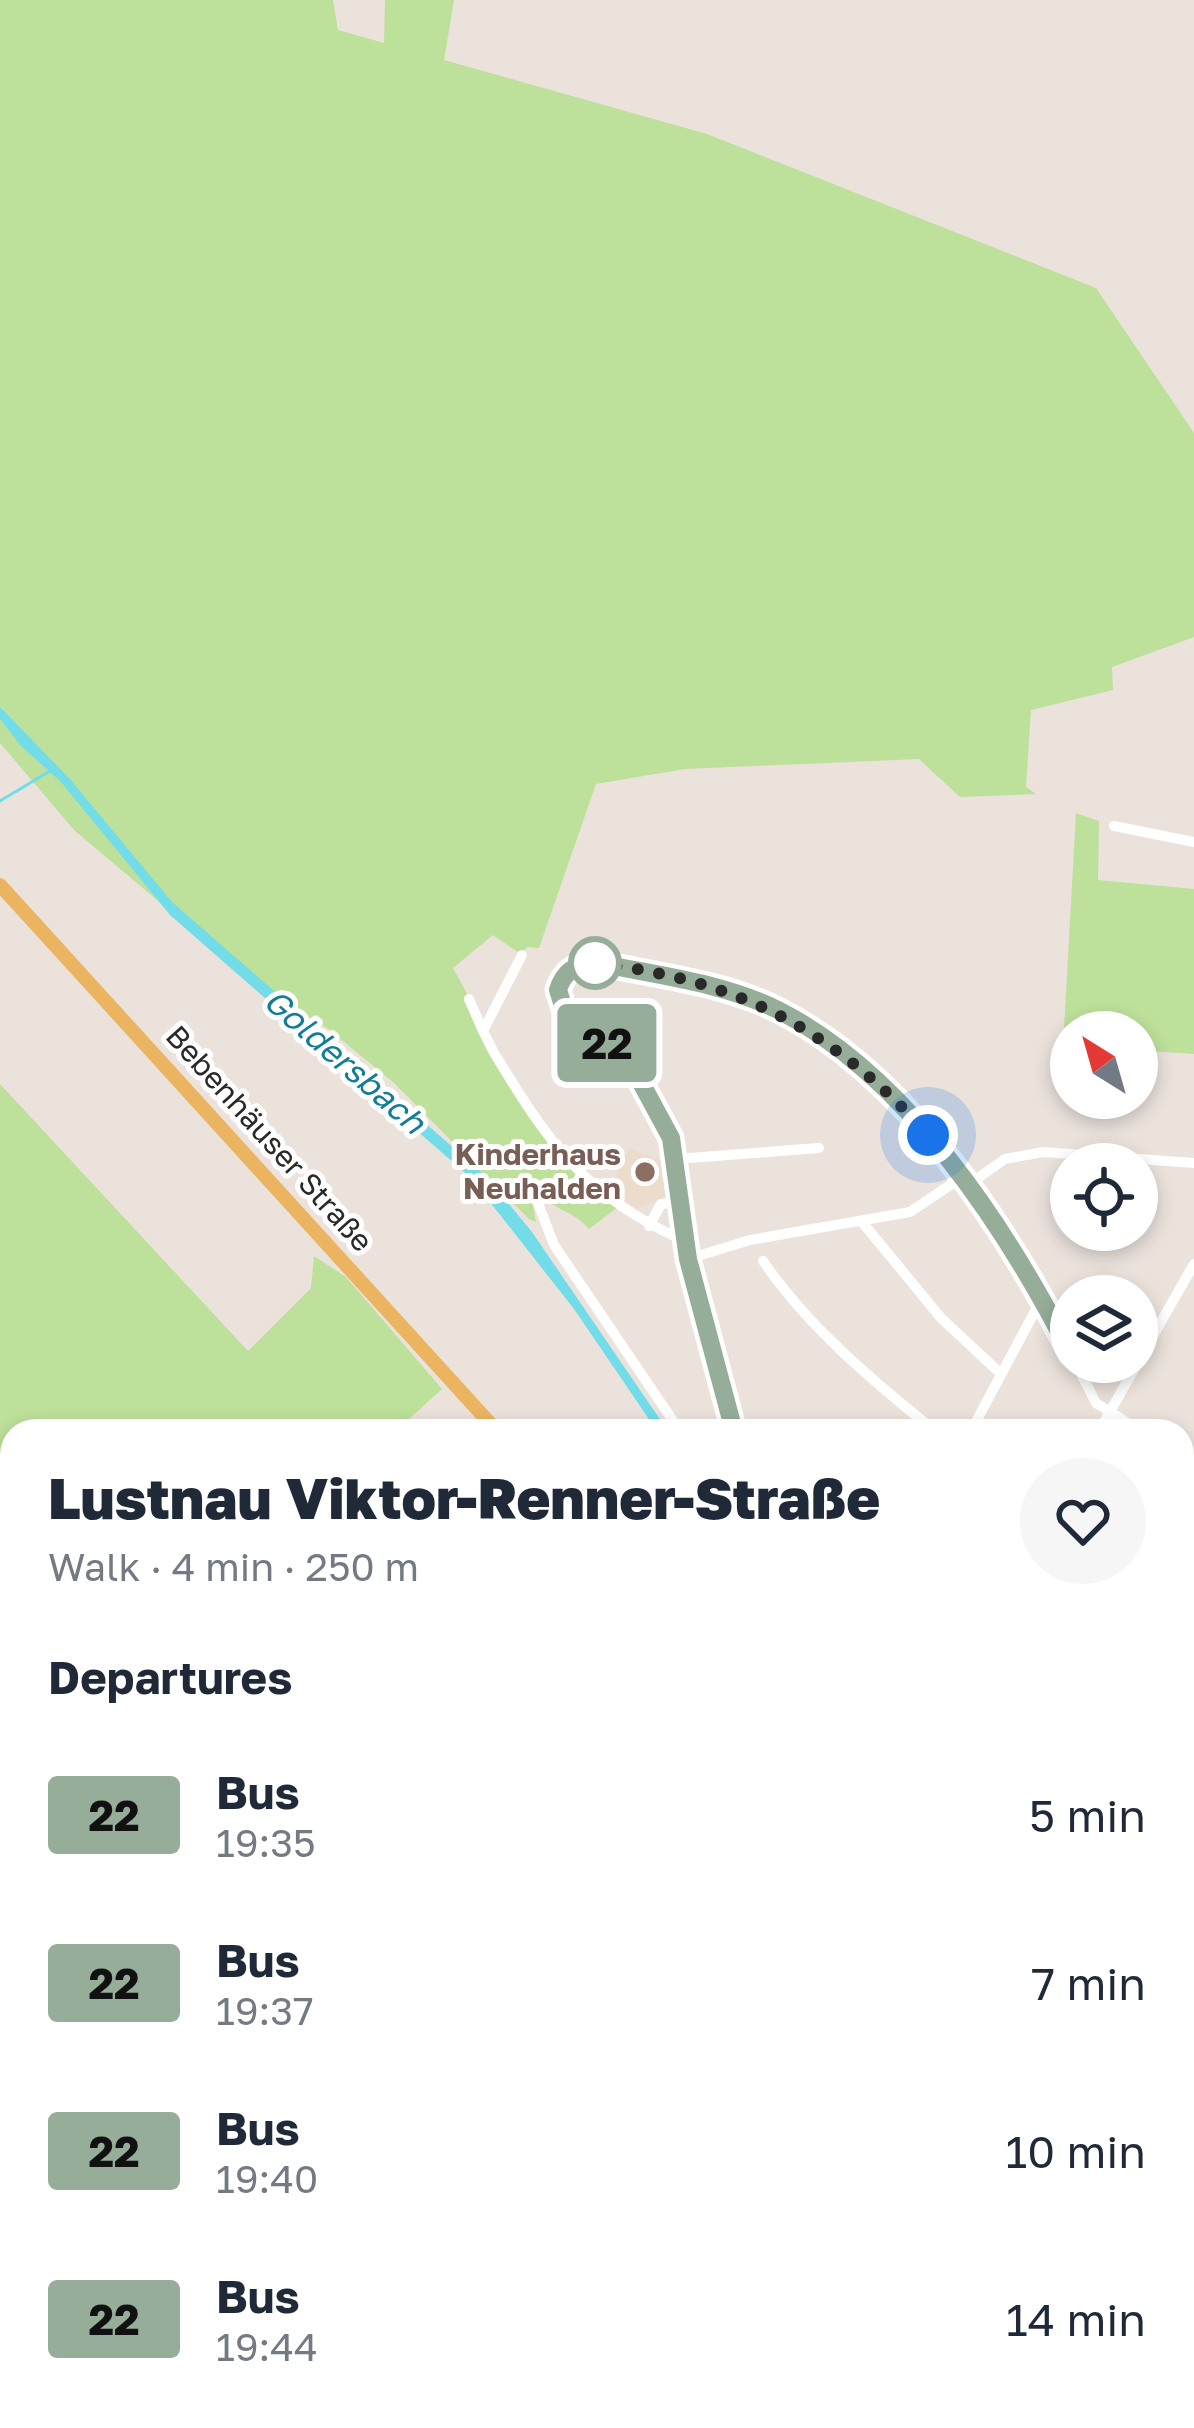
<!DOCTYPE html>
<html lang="en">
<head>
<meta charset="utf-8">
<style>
  body { margin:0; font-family:"Golos Text",sans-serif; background:#f6f6f7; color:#1f2937; height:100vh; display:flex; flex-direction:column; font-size:45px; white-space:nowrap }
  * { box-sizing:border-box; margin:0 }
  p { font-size:39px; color:#747a83 }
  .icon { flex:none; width:66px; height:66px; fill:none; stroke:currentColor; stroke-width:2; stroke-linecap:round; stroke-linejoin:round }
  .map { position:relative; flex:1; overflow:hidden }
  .side { position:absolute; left:0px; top:1419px; width:1194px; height:1011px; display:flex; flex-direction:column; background:#fff; border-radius:36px 36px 0 0; box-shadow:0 6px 18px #0003 }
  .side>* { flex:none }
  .badge { padding:0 24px; border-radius:9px; font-size:42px; line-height:78px }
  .needle { width:78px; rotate:323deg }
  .controls { position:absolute; left:1050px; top:1011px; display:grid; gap:24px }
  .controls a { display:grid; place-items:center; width:108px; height:108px; border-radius:50%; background:#fff; box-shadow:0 6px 18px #0003; font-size:60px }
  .you { position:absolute; width:60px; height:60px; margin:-30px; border:9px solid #fff; border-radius:50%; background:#1a73e8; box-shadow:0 0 0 18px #1a73e833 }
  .map>.badge { position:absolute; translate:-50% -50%; box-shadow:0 0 0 6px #fff }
  h2 { padding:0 48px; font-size:45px; line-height:108px }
  .round { display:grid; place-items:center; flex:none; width:126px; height:126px; border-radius:63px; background:#f6f6f7 }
  .head { display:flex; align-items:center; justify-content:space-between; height:204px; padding:0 48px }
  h1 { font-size:57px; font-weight:800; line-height:90px }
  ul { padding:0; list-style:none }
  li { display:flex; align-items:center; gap:36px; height:168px; padding:0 48px }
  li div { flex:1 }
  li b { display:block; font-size:45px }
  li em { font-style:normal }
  li .badge { min-width:132px; font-weight:700; text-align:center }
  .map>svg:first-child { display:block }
  .education { fill:#ecdccc }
  .green { fill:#bde09a }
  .water { fill:#72dde9 }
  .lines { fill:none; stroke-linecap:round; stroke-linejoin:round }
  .stream { stroke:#72dde9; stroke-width:3 }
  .minor { stroke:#fff; stroke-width:10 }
  .major { stroke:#ebb461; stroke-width:14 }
  .line-casing { stroke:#fff; stroke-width:27 }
  .line { stroke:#95ad99; stroke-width:18 }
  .walk { stroke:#292929; stroke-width:12; stroke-dasharray:0 21.6 }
  .stop-dot { fill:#fff; stroke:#95ad99; stroke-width:6 }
  .education-dot { fill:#8d6e63; stroke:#fff; stroke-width:4.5 }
  .labels { text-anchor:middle; stroke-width:10; stroke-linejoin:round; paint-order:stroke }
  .street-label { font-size:30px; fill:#292929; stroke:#fff }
  .education-label { font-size:30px; font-weight:bold; fill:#785e54; stroke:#fff; text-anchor:end }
  .water-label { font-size:33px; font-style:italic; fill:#137d94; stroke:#fff }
</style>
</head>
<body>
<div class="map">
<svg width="1194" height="2428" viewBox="0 0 1194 2428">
  <rect width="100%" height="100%" fill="#ebe2dc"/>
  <g class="education">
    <polygon points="630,1148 671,1165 675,1192 637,1209 609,1190"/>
    <polygon points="12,1665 12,2118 0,2125 0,1672"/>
    <polygon points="1194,2388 1194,2428 746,2428 767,2418 1182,2418 1182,2390"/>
  </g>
  <g class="green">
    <path d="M 0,0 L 333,0 L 338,30 L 384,43 L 385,0 L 454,0 L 444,60 L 707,134 L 1096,288 L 1194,433 L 1194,637 L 1112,667 L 1113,690 L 1031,710 L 1026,787 L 1036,794 L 960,797 L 919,759 L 685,769 L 596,784 L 539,948 L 527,947 L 522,955 L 493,935 L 453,968 L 548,1141 L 618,1207 L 589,1229 C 574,1211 556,1211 541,1195 L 532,1201 L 536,1222 L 529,1219 L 394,1083 L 327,1028 L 278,1002 L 74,830 L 0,743 Z"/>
    <polygon points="1076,813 1099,821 1098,880 1194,889 1194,1054 1137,1050 1137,1032 1071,1032 1071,1084 1061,1084"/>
    <polygon points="0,1084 248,1351 311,1288 314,1256 346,1277 442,1389 396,1431 12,1431 12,1625 0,1609"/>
    <polygon points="12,1897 12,2195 0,2198 0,1915"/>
  </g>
  <polygon class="water" points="0,707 69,778 172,902 487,1177 532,1232 668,1431 657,1431 574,1309 471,1178 170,915 61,782 21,746 0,719"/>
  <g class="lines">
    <polyline class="stream" points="0,801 50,771"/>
    <g class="minor">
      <polyline points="1114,826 1194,842"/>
      <path d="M 522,955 L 483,1031 L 493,1051 C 547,1141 586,1198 685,1241"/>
      <polyline points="469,999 483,1031"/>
      <polyline points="676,1159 819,1148"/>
      <polyline points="968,1185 1005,1159 1043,1152 1194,1163"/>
      <polyline points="536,1198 554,1245 680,1431"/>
      <polyline points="862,1222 941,1318 1000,1373"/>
      <polyline points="649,1226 661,1204 682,1202"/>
      <polyline points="688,1259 750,1240 910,1212 962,1177"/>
      <path d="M 763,1261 C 808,1327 873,1381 935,1431"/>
      <polyline points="1075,1362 1096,1403 1140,1431"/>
      <polyline points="778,1426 782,1431"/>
      <path d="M 734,1431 C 719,1371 699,1312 687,1251 C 677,1201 682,1153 656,1107 C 645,1089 634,1069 619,1054 C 594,1029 511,982 593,962 C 654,975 722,982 778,1010 C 907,1076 1008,1229 1071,1354"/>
      <polyline points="971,1431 1042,1298"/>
      <polyline points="1099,1431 1194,1264"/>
      <polyline points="1182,1455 1194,1462"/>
      <polyline points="0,1671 12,1662"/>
      <polyline points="1182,1776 1194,1775"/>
      <polyline points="0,1803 12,1810"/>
      <polyline points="1182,1932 1194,1920"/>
      <polyline points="1182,2017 1194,2026"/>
      <polyline points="1182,2175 1194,2171"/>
      <polyline points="1182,2227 1188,2250 1183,2267"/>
      <polyline points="0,2270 12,2268"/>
      <polyline points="0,2366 12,2364"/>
      <polyline points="440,2418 447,2428"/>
      <polyline points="48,2428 56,2418"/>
      <polyline points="190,2428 213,2418"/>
    </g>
    <g class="major">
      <polyline points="0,885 497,1431"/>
      <polyline points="1182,2264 1194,2282"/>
      <polyline points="587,2428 605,2418"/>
      <polyline points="611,2428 625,2418"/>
    </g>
  </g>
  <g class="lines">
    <g class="line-casing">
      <path id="line" d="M 734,1431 L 688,1259 L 671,1138 L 638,1077 L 602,1038 L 564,1009 L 558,990 C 564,971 574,966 593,962 C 654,975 722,982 778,1010 C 908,1076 1007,1229 1071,1354"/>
    </g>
    <use href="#line" class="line"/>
    <path class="walk" d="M 595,963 C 732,979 831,1026 928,1135"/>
  </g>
  <circle class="stop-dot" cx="595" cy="963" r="24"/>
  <circle class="education-dot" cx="645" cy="1172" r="12"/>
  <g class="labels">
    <g class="street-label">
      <text transform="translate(269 1139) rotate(48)" y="10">Bebenhäuser Straße</text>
    </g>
    <g class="education-label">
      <text x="621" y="1165">Kinderhaus<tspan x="621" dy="34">Neuhalden</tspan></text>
    </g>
    <g class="water-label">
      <text transform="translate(345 1061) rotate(41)" y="12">Goldersbach</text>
    </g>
  </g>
</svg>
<div class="controls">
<a><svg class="needle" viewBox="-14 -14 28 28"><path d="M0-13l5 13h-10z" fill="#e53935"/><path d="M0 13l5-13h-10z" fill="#747a83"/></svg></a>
<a><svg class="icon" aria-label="locate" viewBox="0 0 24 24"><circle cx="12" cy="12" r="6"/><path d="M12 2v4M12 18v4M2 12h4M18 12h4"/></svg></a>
<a><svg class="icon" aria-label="layers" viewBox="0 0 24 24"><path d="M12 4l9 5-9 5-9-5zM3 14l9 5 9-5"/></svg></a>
</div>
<div class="you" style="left:928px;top:1135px"></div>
<b class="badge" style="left:607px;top:1043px;background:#95ad99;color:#111">22</b>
<section class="side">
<div class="head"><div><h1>Lustnau Viktor-Renner-Straße</h1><p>Walk · 4 min · 250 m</p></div><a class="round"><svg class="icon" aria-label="heart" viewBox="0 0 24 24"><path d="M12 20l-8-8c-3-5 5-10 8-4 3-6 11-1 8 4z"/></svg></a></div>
<h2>Departures</h2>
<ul>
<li><span class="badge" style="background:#95ad99;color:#111">22</span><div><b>Bus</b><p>19:35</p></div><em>5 min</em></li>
<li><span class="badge" style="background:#95ad99;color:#111">22</span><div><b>Bus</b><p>19:37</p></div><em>7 min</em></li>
<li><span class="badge" style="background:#95ad99;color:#111">22</span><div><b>Bus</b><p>19:40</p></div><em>10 min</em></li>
<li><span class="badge" style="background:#95ad99;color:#111">22</span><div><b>Bus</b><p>19:44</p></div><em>14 min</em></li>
</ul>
</section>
</div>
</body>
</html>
